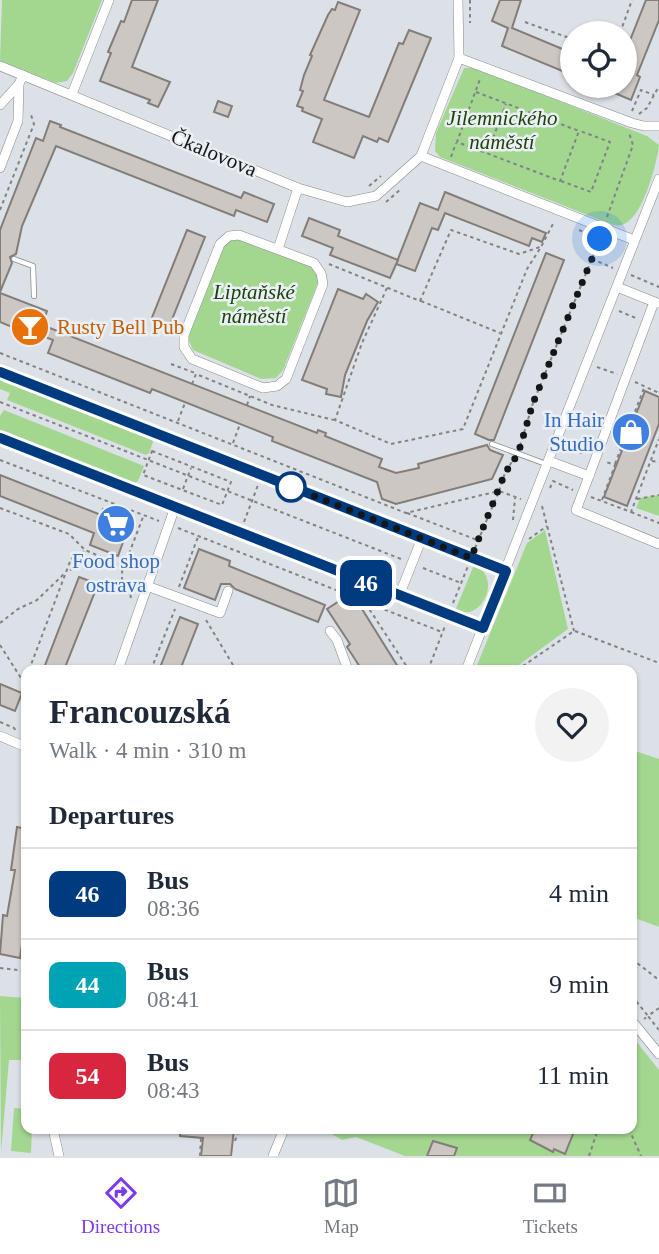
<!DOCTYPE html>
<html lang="en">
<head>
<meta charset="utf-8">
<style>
  body { margin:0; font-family:Georgia,serif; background:#f2f2f3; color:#1f2937; height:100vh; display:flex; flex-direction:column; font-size:26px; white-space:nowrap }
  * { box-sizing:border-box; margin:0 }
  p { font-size:23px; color:#747a83 }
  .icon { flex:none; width:38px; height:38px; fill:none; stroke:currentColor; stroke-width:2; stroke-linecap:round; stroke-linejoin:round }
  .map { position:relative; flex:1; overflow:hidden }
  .panel { position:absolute; left:21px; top:665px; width:616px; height:469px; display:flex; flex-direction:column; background:#fff; border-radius:14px; box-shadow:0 2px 5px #0004 }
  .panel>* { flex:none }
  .badge { padding:0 14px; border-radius:10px; font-size:24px; line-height:46px }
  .controls { position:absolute; left:560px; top:21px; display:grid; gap:14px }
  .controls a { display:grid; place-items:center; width:77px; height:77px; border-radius:50%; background:#fff; box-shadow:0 2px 5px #0004; font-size:35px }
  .you { position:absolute; width:35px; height:35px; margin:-18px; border:5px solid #fff; border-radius:50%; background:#1a73e8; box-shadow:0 0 0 10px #1a73e833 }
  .map>.badge { position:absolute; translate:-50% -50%; box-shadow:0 0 0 4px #fff }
  h2 { padding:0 28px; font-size:26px; line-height:63px }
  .round { display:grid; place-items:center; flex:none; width:74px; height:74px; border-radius:37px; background:#f2f2f3 }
  .head { display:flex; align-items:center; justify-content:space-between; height:119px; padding:0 28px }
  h1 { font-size:33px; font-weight:700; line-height:52px }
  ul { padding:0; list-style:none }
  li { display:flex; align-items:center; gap:21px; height:91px; padding:0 28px; border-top:2px solid #e0e1e3 }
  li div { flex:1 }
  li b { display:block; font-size:26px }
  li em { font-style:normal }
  li .badge { min-width:77px; font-weight:700; text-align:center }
  .tab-bar { display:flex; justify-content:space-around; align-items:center; height:98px; border-top:2px solid #e0e1e3; background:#fff; font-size:19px; color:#747a83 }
  .tab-bar a { display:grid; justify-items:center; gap:4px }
  .tab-bar .on { color:#7c3aed }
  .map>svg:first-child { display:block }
  .green { fill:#a3d78f }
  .building { fill:#cdc7c3; stroke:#827d79; stroke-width:2 }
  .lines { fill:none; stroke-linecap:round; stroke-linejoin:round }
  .service-casing { stroke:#868b8f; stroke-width:6 }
  .minor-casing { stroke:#868b8f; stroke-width:10 }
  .path { stroke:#808387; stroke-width:2; stroke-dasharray:3.5 3.5; stroke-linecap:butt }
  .service { stroke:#fff; stroke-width:4.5 }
  .minor { stroke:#fff; stroke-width:9 }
  .line-casing { stroke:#fff; stroke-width:16 }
  .line { stroke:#003b80; stroke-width:10 }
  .walk { stroke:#141617; stroke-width:7; stroke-dasharray:0 12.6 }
  .stop-dot { fill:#fff; stroke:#003b80; stroke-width:3.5 }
  .labels { text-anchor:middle; stroke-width:5; stroke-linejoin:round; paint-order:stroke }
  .park-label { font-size:21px; font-style:italic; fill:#1d4209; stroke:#e9eff4 }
  .street-label { font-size:21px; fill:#141617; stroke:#e9eff4 }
  .food-label { font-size:21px; fill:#c56008; stroke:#e9eff4; text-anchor:start }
  .shop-label { font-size:21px; fill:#366cbe; stroke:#e9eff4; text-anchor:end }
</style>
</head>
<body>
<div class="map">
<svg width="659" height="1156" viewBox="0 0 659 1156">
  <rect width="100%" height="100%" fill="#dce1e7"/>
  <g class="green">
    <polygon points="2,0 102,0 73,73 67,81 56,83 0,61"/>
    <path d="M 464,68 L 476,68 L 647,136 L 659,145 C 657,163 643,217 624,224 C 621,226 617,225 613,225 L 440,157 L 435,151 L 436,133 Z"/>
    <polygon points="240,237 308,264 315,271 319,280 283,370 276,378 261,379 193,350 189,341 188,329 221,246 230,239"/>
    <polygon points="0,378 151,437 153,442 149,453 146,455 7,400 10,393 0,389"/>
    <polygon points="4,410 144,466 138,481 133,484 0,431 0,416"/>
    <polygon points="659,495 659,516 636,508 640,498"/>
    <polygon points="545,530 568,629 512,670 475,670 527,543"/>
    <path d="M 474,565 C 502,576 484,622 455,611 Z"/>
    <polygon points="632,750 659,759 659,927 632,917"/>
    <polygon points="0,996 26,998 25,1060 9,1060 1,1152"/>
    <polygon points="632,1036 659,1070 659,1156 405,1156 356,1137 342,1140 327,1131 327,1129 632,1129"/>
    <polygon points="14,1108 26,1109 26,1129 32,1129 31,1153 11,1151"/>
  </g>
  <g class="building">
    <polygon points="132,0 158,0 132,67 170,82 158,107 148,103 150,100 100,81 111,53 108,52 121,21 124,22"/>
    <polygon points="500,0 521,0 512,28 572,53 572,75 502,46 508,28 492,21"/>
    <polygon points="646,0 659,0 659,20 637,75 640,77 631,100 598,86 625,86 625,53"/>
    <polygon points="338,2 360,10 324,100 369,117 399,43 403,44 409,30 431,38 388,142 379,138 377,142 363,136 354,158 313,142 322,119 302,111 303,108 297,106 303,91 300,90 304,75 312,56 310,55 328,15 332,9 335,10"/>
    <polygon points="218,101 232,106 228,117 214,112"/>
    <polygon points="50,121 61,125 60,127 241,198 244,192 274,204 267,222 236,210 234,216 56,146 22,226 16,254 10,257 12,263 0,292 0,230 36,138 43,141"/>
    <polygon points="445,192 546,233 542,242 532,238 529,246 445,213 438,230 432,228 415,271 396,264 420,203 438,210"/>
    <polygon points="309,218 340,230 338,236 398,260 390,278 330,255 333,248 302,236"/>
    <polygon points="187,230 205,237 169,327 151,320"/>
    <polygon points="546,253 564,260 494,440 489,440 475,434"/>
    <polygon points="338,289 363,299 366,294 378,302 367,321 345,375 341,397 326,394 327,389 302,380"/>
    <polygon points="0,293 47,311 42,325 317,433 318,430 326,433 325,436 382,459 379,467 396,473 419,468 418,464 487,445 490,450 503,455 492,479 396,504 382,499 377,482 272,441 273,437 152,389 150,393 48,353 53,340 33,332 31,335 0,322"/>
    <polygon points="645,391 659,397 659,424 627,506 604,497"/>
    <polygon points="0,475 101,515 103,509 131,520 118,556 90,545 94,533 0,496"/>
    <polygon points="199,549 230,561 229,566 325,605 318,622 235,589 230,584 221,584 215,600 184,588"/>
    <polygon points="79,577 98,584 64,670 50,670 44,668"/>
    <polygon points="347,596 357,601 400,670 362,670 347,647 350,644 327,609"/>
    <polygon points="180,617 198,624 180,670 159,670"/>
    <polygon points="0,684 22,693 15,711 0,705"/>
    <polygon points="17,827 26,829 26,945 22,944 20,958 0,954 3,915 7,916 15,870 11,870"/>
    <polygon points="180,1129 234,1129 231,1156 201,1156 203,1138 180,1136"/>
    <polygon points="535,1129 575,1129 565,1154 554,1149 553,1152 530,1140"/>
    <polygon points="433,1141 457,1148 454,1156 427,1156"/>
  </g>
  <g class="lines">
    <g class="service-casing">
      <g id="service">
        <polyline points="14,259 33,266 34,296"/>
        <polyline points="492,444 546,464"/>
      </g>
    </g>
    <g class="minor-casing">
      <g id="minor">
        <polyline points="459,58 632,123 644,126 659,126"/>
        <polyline points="0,66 298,188 347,202 376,196 421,156 459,58 458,0"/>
        <polyline points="72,94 109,0"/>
        <polyline points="0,105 19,84"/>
        <polyline points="421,156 634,240"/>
        <polyline points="0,168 18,121 19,84 23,75"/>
        <polygon points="239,235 314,263 321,273 323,284 286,379 277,386 263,388 192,359 184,347 184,335 220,244 229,236"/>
        <polyline points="278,249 298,188"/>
        <polyline points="617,287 657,303"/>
        <polyline points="0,372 505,571"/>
        <polyline points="0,438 483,628"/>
        <polyline points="549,461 589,476 576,510 659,544"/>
        <polyline points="589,476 654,302"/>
        <polyline points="147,586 220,613 228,591"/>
        <polyline points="399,596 422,538"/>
        <polyline points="330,631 337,640 348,670"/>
        <polyline points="118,670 175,507"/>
        <polyline points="466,670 659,179"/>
        <polyline points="0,736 26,747"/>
        <polyline points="632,1021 659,1054"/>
        <polyline points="53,1129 59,1156"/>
        <polyline points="273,1156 284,1129"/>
      </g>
    </g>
    <g class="path">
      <polyline points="470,0 470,23"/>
      <polyline points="525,22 572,39"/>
      <polyline points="620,33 632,0"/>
      <polyline points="476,92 579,131 560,181 457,142 480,79"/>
      <polyline points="632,111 641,90 654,95"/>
      <polyline points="639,114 647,108 659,86"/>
      <polyline points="488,151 506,104"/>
      <polyline points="451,157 456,143"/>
      <polyline points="561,181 591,192 610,142 580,131"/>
      <polyline points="369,186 381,176"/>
      <polyline points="386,202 401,189"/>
      <polyline points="0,210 34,124 30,112"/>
      <polyline points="607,217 633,145 629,133"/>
      <polyline points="579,230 599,239"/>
      <polyline points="592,259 613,268"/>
      <polyline points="329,264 420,301 451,230 519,254 540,247"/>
      <polyline points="631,275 659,287"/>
      <polyline points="387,288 362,343 335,420 391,444 463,429 527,269 541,247 554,222"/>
      <polyline points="421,301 500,333"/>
      <polyline points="619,311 638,319"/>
      <polyline points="0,353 406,513 499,491 505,473 513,460"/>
      <polyline points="171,364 195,373"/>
      <polyline points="597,367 617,374"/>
      <polyline points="635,382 659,393"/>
      <polyline points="192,384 196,374 272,405 334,420"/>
      <polyline points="0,402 401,559"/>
      <polyline points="247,405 250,396"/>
      <polyline points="178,421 185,403"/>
      <polyline points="233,443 240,424"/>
      <polyline points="520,446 533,403 600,239"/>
      <polyline points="566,447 584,454"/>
      <polygon points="152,451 231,482 222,505 143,475"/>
      <polyline points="0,460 159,521"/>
      <polyline points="652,461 659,462"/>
      <polyline points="615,464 644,388"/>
      <polyline points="550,488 553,481 573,490"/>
      <polyline points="183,489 191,468"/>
      <polyline points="591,497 631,512 659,439"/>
      <polyline points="637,499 659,495"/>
      <polyline points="602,500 615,465 606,462"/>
      <polyline points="542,506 574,631"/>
      <polyline points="0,508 69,534 85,550 123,566"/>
      <polyline points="631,512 659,523"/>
      <polyline points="407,513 477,540"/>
      <polyline points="513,520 515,498"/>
      <polyline points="244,522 258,485"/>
      <polyline points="178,528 364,601 409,670"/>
      <polyline points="529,539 547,526"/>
      <polyline points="475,548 499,491 521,499"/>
      <polyline points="423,568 461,583"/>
      <polyline points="70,570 89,563 108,561"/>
      <polyline points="179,587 198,537"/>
      <polyline points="131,598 129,588 122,582 122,572 143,517"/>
      <polyline points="365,602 442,632"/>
      <polyline points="453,603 468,566"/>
      <polyline points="206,620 236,670"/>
      <polyline points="0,623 18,609 37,600 65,573"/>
      <polyline points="575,631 659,663"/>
      <polyline points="0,645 26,686"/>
      <polyline points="29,670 71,559 84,551"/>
      <polyline points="151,670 175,609"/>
      <polyline points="428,670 445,626"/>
      <polyline points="517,670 574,631"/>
      <polyline points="0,722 14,728 17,732"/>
      <polyline points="632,959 659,980"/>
      <polyline points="0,968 26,971"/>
      <polyline points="632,996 648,1016 644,1019"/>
      <polyline points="659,1008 648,1016 659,1030"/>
      <polyline points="629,1129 641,1156"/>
      <polyline points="235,1141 239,1129"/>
      <polyline points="200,1156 201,1138"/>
      <polyline points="589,1156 598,1129"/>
    </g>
    <use href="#service" class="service"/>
    <use href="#minor" class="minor"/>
  </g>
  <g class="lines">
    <g class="line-casing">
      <polyline id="line" points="0,372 506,571 483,628 0,438"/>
    </g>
    <use href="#line" class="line"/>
    <polyline class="walk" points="291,487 471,558 505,473 518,454 533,403 600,239"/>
  </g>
  <defs>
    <g id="bar-disc" transform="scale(2.0125)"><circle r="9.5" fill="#e8710a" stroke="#e9eff4"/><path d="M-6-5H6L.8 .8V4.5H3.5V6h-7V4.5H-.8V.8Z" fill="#fff"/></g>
    <g id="shop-disc" transform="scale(2.0125)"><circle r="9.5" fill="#3f7fe0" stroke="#e9eff4"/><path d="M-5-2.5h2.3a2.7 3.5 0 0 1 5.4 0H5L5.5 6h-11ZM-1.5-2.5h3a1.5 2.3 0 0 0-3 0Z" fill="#fff"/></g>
    <g id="supermarket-disc" transform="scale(2.0125)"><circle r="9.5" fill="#3f7fe0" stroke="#e9eff4"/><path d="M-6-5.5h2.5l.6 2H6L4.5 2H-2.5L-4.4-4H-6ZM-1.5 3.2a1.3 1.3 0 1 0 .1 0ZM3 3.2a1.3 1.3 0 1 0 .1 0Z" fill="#fff"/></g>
  </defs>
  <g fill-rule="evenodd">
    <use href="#bar-disc" x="30" y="327"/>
    <use href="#shop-disc" x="631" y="432"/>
    <use href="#supermarket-disc" x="116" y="524"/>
  </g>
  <circle class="stop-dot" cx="291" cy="487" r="14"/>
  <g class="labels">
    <g class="park-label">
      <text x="502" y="125">Jilemnického<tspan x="502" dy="24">náměstí</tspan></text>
      <text x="254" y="299">Liptaňské<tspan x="254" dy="24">náměstí</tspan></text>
    </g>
    <g class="street-label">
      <text transform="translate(214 153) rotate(23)" y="7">Čkalovova</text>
    </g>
    <g class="food-label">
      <text x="57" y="334">Rusty Bell Pub</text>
    </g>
    <g class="shop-label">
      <text x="604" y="427">In Hair<tspan x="604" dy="24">Studio</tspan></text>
      <text x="116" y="568" text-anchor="middle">Food shop<tspan x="116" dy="24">ostrava</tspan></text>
    </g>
  </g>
</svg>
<div class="controls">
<a><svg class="icon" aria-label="locate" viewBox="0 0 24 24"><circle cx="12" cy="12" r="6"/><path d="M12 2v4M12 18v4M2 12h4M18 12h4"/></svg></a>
</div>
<div class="you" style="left:600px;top:239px"></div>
<b class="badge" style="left:366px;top:583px;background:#003b80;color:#fff">46</b>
<section class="panel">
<div class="head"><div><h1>Francouzská</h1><p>Walk · 4 min · 310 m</p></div><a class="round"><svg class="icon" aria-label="heart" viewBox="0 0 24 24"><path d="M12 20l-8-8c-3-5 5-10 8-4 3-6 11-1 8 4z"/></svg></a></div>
<h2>Departures</h2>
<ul>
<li><span class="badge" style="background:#003b80;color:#fff">46</span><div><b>Bus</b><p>08:36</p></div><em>4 min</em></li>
<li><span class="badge" style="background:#00a3b4;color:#fff">44</span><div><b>Bus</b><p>08:41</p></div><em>9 min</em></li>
<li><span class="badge" style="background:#d7263d;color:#fff">54</span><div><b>Bus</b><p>08:43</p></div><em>11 min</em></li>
</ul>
</section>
</div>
<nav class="tab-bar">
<a class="on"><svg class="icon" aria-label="directions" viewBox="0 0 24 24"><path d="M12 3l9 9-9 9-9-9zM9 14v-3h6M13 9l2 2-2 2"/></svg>Directions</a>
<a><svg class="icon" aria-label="map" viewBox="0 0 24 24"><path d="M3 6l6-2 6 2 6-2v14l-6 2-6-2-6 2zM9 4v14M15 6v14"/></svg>Map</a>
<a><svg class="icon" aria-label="tickets" viewBox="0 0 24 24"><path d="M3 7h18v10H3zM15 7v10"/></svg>Tickets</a>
</nav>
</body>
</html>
